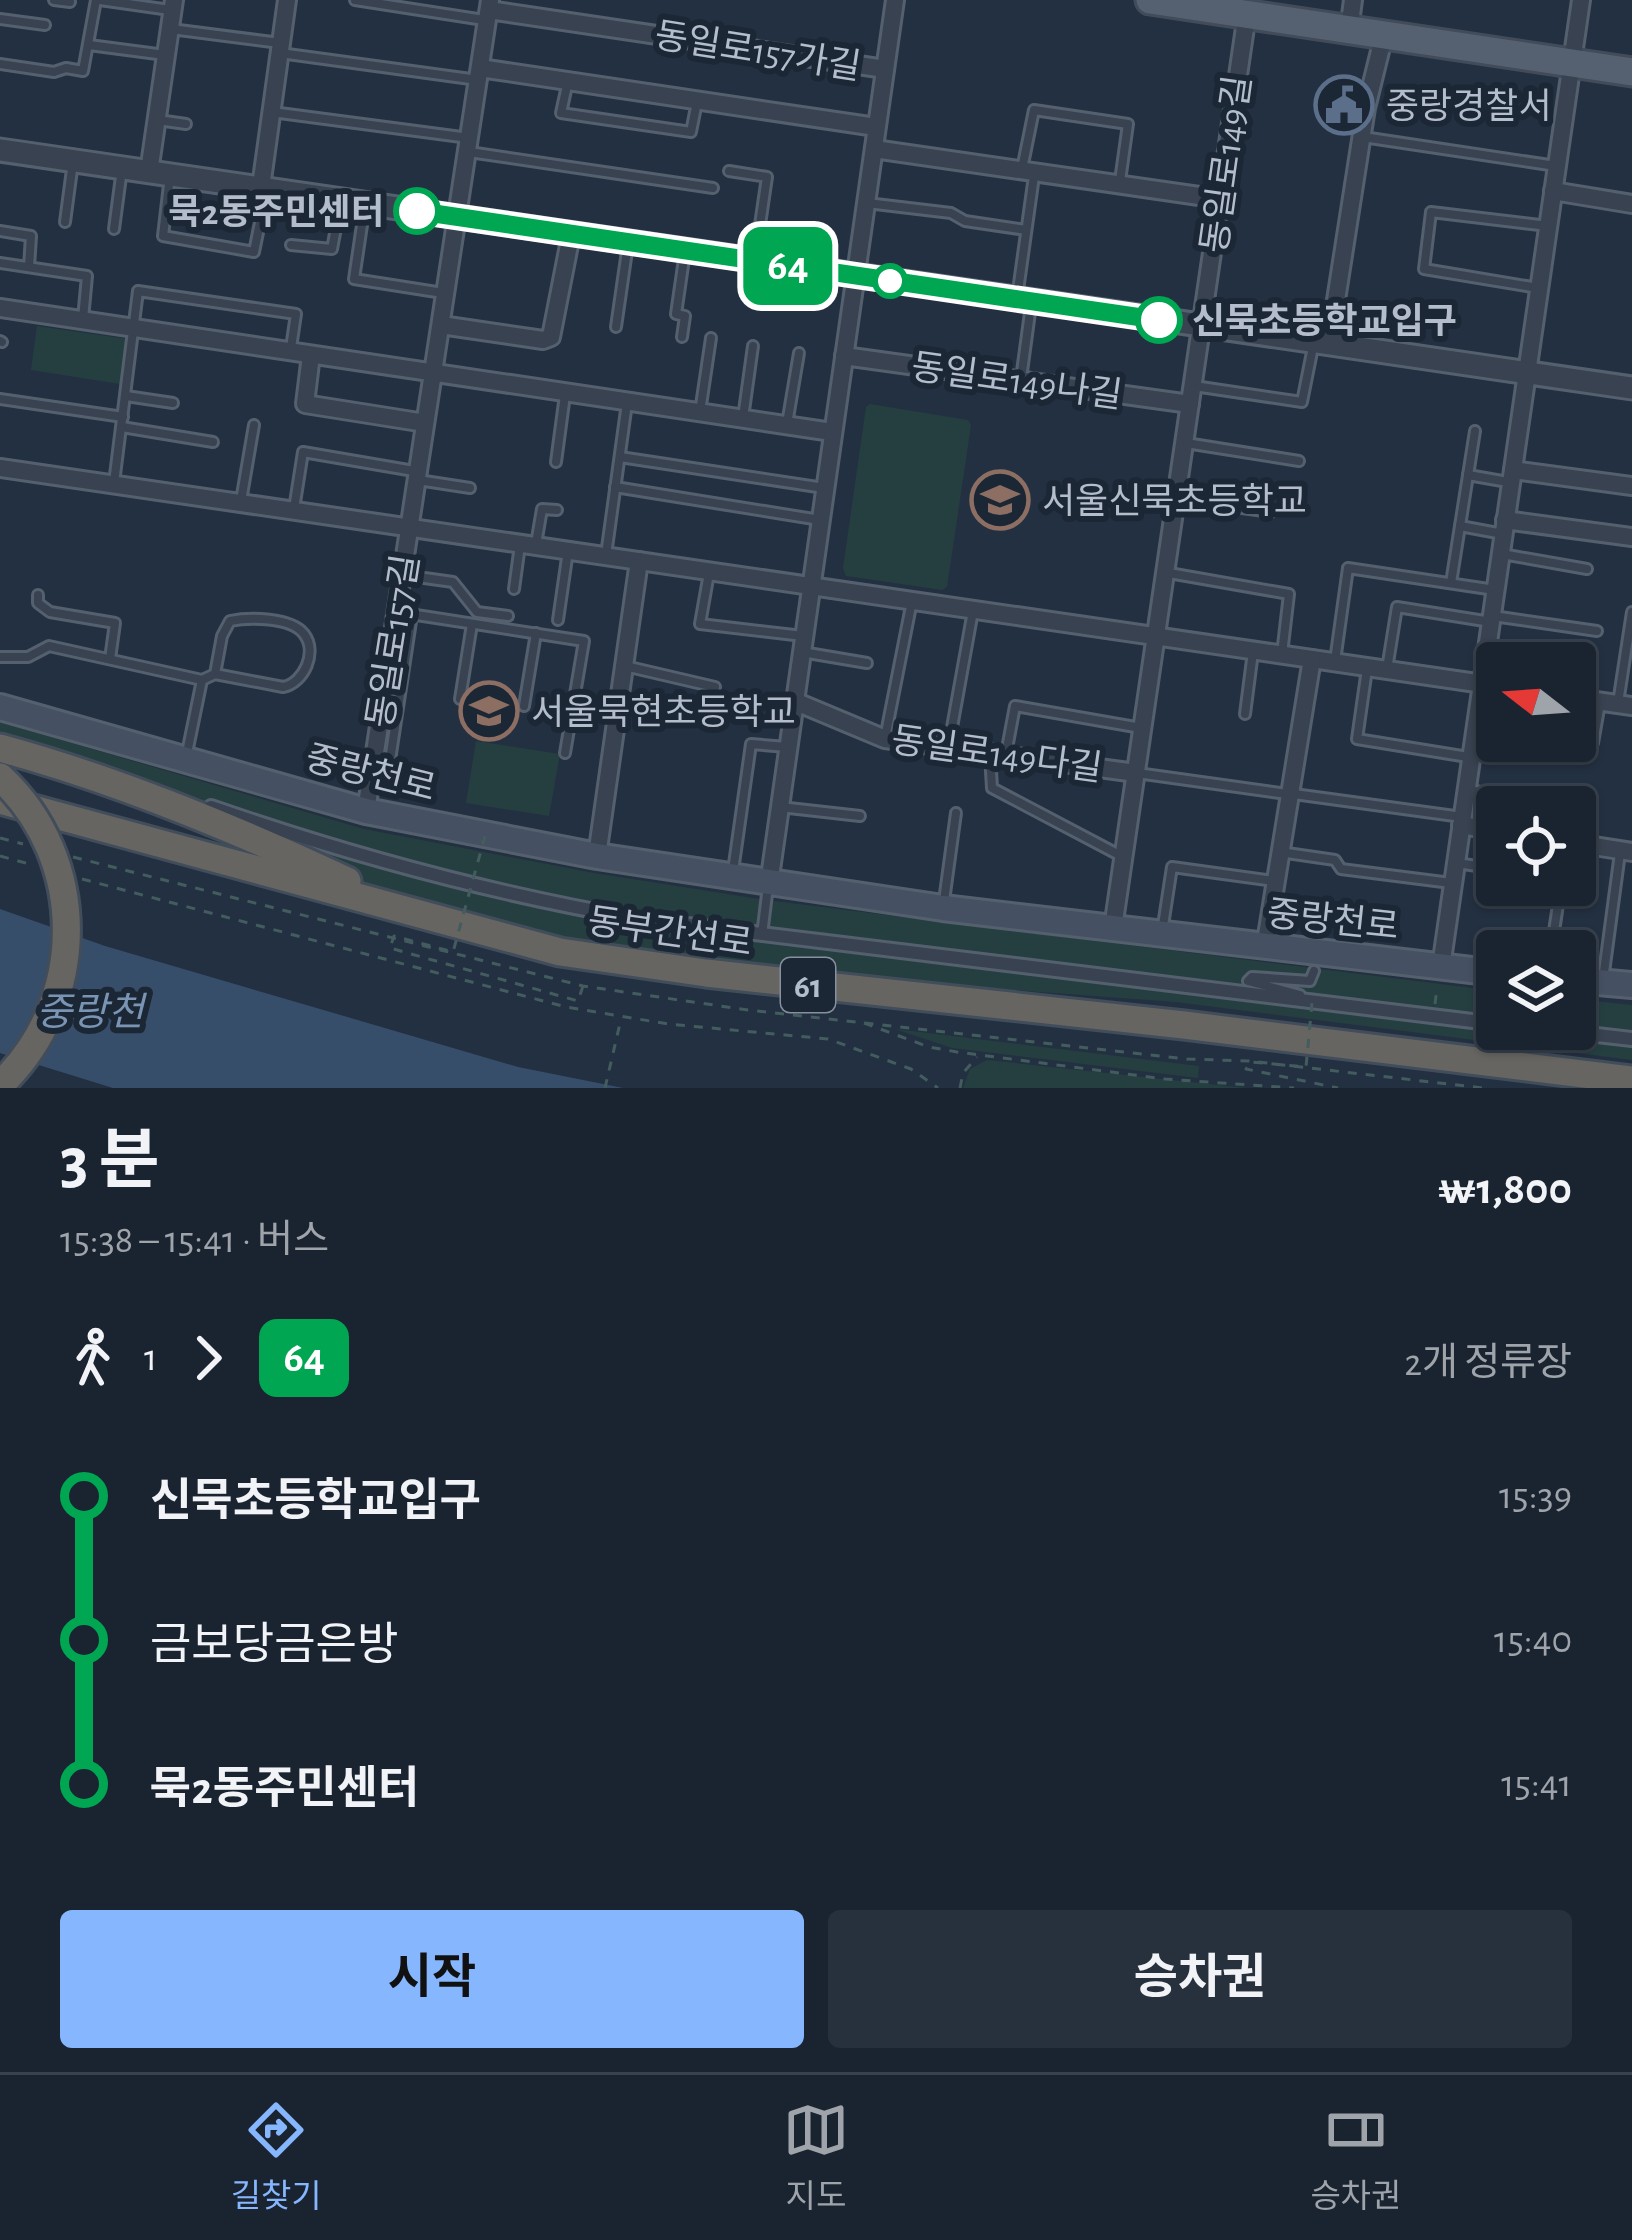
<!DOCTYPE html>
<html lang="ko">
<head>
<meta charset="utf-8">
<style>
  body { margin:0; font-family:"Alegreya Sans","Noto Sans KR",sans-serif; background:#27303d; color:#f1f3f6; height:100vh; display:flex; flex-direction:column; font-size:45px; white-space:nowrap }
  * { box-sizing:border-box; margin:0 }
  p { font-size:39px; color:#9fa4ab }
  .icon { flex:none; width:66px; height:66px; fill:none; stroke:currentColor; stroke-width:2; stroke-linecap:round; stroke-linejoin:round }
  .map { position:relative; height:1088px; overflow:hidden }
  .sheet { display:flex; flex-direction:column; background:#1a2431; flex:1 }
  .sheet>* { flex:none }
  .badge { padding:0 24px; border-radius:18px; font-size:42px; line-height:78px }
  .needle { width:78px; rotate:287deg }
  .fabs { position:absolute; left:1476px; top:642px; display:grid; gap:24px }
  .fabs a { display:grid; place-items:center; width:120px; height:120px; border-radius:12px; background:#1a2431; box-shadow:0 3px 9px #0004,0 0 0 3px #38414d; font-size:60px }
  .map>.badge { position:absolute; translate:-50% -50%; box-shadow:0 0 0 6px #fff }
  .legs { display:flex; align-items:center; gap:18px; height:132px; padding:0 60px; font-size:39px }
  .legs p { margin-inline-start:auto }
  .headline { display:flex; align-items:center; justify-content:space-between; height:204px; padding:0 60px }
  h1 { font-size:66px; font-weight:700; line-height:90px }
  .cta { display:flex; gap:24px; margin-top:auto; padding:24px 60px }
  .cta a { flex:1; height:138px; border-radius:12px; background:#86b6fe; color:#111; font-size:48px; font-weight:700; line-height:138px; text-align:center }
  .cta a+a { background:#27303d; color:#f1f3f6 }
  ul { padding:0 60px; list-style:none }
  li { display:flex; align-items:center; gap:42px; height:144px; font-size:45px }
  li i { display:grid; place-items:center; width:18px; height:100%; margin:0 15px; background:currentColor }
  li i::after { content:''; width:30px; height:30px; margin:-15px; border:9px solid; border-radius:50%; background:#1a2431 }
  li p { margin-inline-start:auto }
  li:first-child i { background:linear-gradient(#0000 50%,currentColor 0) }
  li:last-child i { background:linear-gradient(currentColor 50%,#0000 0) }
  .tabs { display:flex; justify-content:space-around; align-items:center; height:168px; border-top:3px solid #38414d; background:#1a2431; font-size:33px; color:#9fa4ab }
  .tabs a { display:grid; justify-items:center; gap:6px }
  .tabs .active { color:#86b6fe }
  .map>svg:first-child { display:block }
  .green { fill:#253f41 }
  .water { fill:#374e6b }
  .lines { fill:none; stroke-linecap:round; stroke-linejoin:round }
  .service-casing { stroke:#55606e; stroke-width:14 }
  .pedestrian-casing { stroke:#55606e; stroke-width:18 }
  .minor-casing { stroke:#55606e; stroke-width:22 }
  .tertiary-casing { stroke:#55606e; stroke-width:27 }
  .secondary-casing { stroke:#55606e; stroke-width:30 }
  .primary-casing { stroke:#414b59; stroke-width:33 }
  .trunk-casing { stroke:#424d5b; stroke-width:33 }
  .path { stroke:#435c5e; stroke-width:3; stroke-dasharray:9 9; stroke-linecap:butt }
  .service { stroke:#384250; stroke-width:8 }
  .pedestrian { stroke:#384250; stroke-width:12 }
  .minor { stroke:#384250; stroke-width:16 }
  .tertiary { stroke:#384250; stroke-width:21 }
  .secondary { stroke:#455163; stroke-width:24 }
  .primary { stroke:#556170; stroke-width:27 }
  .trunk { stroke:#666562; stroke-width:27 }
  .trunk-bridge-casing { stroke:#424d5b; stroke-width:33; stroke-linecap:butt }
  .path-bridge { stroke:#435c5e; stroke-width:3; stroke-dasharray:9 9; stroke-linecap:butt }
  .trunk-bridge { stroke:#666562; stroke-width:27 }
  .line-1-casing { stroke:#fff; stroke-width:27 }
  .line-1 { stroke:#00a651; stroke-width:18 }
  .stop-1-dot { fill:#fff; stroke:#00a651; stroke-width:6 }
  .labels { text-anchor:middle; stroke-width:12; stroke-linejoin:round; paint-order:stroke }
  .shield { fill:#1c2735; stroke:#86909e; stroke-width:3 }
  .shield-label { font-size:33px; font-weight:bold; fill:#b4bdcb }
  .street-label { font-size:36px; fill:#b4bdcb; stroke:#1c2735 }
  .poi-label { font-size:36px; fill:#b4bdcb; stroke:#1c2735; text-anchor:start }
  .stop-label { font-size:36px; font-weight:bold; fill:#b4bdcb; stroke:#1c2735; text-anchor:end }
  .water-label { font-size:39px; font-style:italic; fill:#7a94b4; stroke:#1c2735 }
</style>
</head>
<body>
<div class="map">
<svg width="1632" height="1088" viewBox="0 0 1632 1088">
  <rect width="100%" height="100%" fill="#233041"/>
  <g class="green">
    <polygon points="37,326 128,339 120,384 31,370"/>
    <polygon points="870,404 968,420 971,425 947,587 942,590 846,576 843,568 866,407"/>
    <polygon points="0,722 364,829 594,873 766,900 1497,991 1497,1029 1575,1029 1575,999 1632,1005 1632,1060 1176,1002 798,974 592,944 368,885 276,842 0,740"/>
    <polygon points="476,741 560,754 549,816 466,803"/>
    <polygon points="895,1029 1199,1066 1198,1078 952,1048"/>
    <polygon points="987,1060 1246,1088 963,1088 970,1069"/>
  </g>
  <polygon class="water" points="0,909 105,946 518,1067 623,1088 113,1088 0,1053"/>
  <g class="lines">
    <g class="service-casing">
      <g id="service">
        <polyline points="54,0 70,2"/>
        <polyline points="100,0 170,10"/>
        <polyline points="355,0 484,20"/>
        <polyline points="0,19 45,25"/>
        <polyline points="171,29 280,43"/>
        <polyline points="89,45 165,55"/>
        <polyline points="280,53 478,80"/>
        <polyline points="0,64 54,72 66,68 83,71 96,0"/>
        <polyline points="568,81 561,113 691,132 697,102"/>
        <polyline points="272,112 469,138"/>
        <polyline points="158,120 186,124"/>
        <polyline points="1363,137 1556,166"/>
        <polyline points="469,152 713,188"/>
        <polyline points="1022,169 1034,110 1128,124 1120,181"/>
        <polyline points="729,171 767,177 755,259"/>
        <polyline points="170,176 163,236 254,252 266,193"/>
        <polyline points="867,203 951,213 965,221 1026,230"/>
        <polyline points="365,205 354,279 443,293"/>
        <polyline points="65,222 73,162"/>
        <polyline points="114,229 122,169"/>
        <polyline points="0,231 31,236 29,267"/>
        <polyline points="291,245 332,249 341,202"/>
        <polyline points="0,263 87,276 83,319"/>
        <polyline points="1538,288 1424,269 1431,212 1548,226"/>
        <polyline points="1017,298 1034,176"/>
        <polyline points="616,327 628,244"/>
        <polyline points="682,337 685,316 676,314 685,252"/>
        <polyline points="0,341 2,342"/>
        <polyline points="1021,379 1031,305"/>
        <polyline points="1194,386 1302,402 1313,347"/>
        <polyline points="126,396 173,403"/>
        <polyline points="0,399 123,417"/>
        <polyline points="700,412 711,338"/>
        <polyline points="743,418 753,346"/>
        <polyline points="787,424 799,353"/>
        <polyline points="122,427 213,442"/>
        <polyline points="1186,443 1299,461"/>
        <polyline points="620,457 824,488"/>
        <polyline points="556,462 565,395"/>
        <polyline points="1468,475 1508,482"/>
        <polyline points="418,480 470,488"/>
        <polyline points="114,483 138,291 296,314 291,348"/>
        <polyline points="615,487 820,520"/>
        <polyline points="1177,499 1271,512"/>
        <polyline points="241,501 254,425"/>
        <polyline points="294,509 303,452 414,471"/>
        <polyline points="1460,526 1503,534"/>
        <polyline points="536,544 542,509 557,510"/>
        <polyline points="1502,554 1587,569"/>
        <polyline points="606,555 627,403"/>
        <polyline points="709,573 700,624 803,636"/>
        <polyline points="1169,573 1289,594 1282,654"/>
        <polyline points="403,575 453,582 477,612 508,616"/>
        <polyline points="1451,583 1475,431"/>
        <polyline points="514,589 520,545"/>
        <polyline points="38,595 38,603 50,612 115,623 110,659"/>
        <polyline points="397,612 584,641 565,753"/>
        <polyline points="1493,616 1597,631"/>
        <polyline points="558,620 568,551"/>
        <polyline points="802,652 867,663"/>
        <path d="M 0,657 L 28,657 L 49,646 L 202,680 L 215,674 L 283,687 C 304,683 318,652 304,634 C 291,617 249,617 230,621 L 222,636 L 215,674"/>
        <polyline points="1335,661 1348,568 1495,590"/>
        <polyline points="625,666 715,687"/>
        <polyline points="1367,669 1357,739 1468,757"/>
        <polyline points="1387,669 1397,607 1491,622"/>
        <polyline points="460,699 472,624"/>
        <polyline points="1618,703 1632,612"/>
        <polyline points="524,706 536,633"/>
        <polyline points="1245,714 1253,652"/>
        <polyline points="1477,725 1497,728"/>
        <polyline points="885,738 912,601"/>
        <polyline points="1575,741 1593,743 1600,703"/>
        <polyline points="949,744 973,611"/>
        <polyline points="187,753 202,680"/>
        <polyline points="990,754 992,788 1123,857"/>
        <polyline points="1006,754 1015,706 1141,728"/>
        <polyline points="389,767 412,615"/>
        <polyline points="1137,773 1287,794"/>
        <polyline points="1468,790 1528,799"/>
        <polyline points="1294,794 1462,817"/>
        <polyline points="780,807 860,816"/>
        <polyline points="1280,852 1335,860 1341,869 1451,883"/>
        <polyline points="1457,863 1497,869"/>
        <polyline points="733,871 751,744 787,747"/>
        <polyline points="944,901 956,813"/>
        <polyline points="1162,932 1172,867 1274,881"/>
        <polyline points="762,935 768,886"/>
        <polyline points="1551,951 1561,885"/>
        <polyline points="1603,980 1620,853"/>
        <polyline points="1300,995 1248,981 1252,977 1310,981 1314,971"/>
      </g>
    </g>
    <g class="pedestrian-casing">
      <g id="pedestrian">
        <path d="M 211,807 C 350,855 494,894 639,919 L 1497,1024"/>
        <polyline points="1545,1029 1632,1039"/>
      </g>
    </g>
    <g class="minor-casing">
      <g id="minor">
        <polyline points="489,10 885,69"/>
        <polyline points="1349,30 1353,0"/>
        <polyline points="480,68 876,127"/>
        <polyline points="874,149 1220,199"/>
        <polyline points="149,172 174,0"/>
        <polyline points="261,187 287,0"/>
        <polyline points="1553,191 1632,204"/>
        <polyline points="0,308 832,432"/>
        <polyline points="441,325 543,340 551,337 571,235"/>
        <polyline points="1329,345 1366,108 1384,35"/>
        <polyline points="311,355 305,404 425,423"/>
        <polyline points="844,356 1190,404"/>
        <polyline points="0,468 1497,686"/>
        <polyline points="1513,470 1632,486"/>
        <polyline points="1505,520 1632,537"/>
        <polyline points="1575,698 1632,706"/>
        <polyline points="794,701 885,739 1136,773"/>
        <polyline points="366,811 490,0"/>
        <polyline points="1461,825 1497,831"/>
        <polyline points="1575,843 1632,852"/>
        <polyline points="597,856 639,561"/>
        <polyline points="769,884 895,0"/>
        <polyline points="1113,928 1247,14"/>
        <polyline points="1265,948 1312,659"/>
        <polyline points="1441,967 1581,0"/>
      </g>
    </g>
    <g class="tertiary-casing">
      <polyline id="tertiary" points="0,150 1632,388"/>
    </g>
    <g class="secondary-casing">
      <g id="secondary">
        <polyline points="0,707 366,811 597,856 943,908 1497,973"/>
        <polyline points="1575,980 1632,985"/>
      </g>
    </g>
    <g class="primary-casing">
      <polyline id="primary" points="1150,0 1632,72"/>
    </g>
    <g class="trunk-casing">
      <g id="trunk">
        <path d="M 0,748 C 118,780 236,829 347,881"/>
        <polyline points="0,800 560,952 706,973 1184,1025 1632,1080"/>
      </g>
    </g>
    <g class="path">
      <polyline points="0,838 23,844"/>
      <polyline points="0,856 33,865"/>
      <polyline points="73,857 583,986 748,1010 1187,1059 1249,1061 1483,1088"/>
      <polyline points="82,879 566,1007 668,1024 828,1039 911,1069 938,1088"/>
      <polyline points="1435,1004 1437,988"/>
      <polyline points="864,1023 929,1047 957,1052 1165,1079 1294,1088"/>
      <polyline points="605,1088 621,1019"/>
      <polyline points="960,1088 963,1073 977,1057"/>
    </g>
    <use href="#service" class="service"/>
    <use href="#pedestrian" class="pedestrian"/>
    <use href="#minor" class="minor"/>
    <use href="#tertiary" class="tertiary"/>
    <use href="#secondary" class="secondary"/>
    <use href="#primary" class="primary"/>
    <use href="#trunk" class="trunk"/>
    <g class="trunk-bridge-casing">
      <path id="trunk-bridge" d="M 0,777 C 89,859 88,1002 0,1085"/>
    </g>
    <g class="path-bridge">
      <polyline points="485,836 453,952 394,936 390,948 578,1001 583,986"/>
      <polyline points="1312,1003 1306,1067 1251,1062 1246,1069 1338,1088"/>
    </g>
    <use href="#trunk-bridge" class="trunk-bridge"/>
  </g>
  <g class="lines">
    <g class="line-1-casing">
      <polyline id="line-1" points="417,211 1159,320"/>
    </g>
    <use href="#line-1" class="line-1"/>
  </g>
  <defs>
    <g id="civic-ring" transform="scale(3)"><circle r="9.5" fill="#1c2735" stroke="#5c6f8a" stroke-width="1.5"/><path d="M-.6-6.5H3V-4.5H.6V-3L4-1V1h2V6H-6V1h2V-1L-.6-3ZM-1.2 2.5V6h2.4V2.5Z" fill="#5c6f8a"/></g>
    <g id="school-ring" transform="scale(3)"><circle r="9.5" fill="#1c2735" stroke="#8d6e63" stroke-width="1.5"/><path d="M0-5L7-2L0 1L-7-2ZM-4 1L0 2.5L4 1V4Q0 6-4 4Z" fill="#8d6e63"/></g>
  </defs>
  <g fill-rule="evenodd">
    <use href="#civic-ring" x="1344" y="105"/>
    <use href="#school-ring" x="1000" y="500"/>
    <use href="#school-ring" x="489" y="711"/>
  </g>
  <g class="stop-1-dot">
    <circle cx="417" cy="211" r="21"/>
    <circle cx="890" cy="281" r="15"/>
    <circle cx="1159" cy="320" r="21"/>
  </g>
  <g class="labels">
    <rect class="shield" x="781" y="958" width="54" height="54" rx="9"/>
    <g class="shield-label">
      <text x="808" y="997">61</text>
    </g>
    <g class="street-label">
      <text transform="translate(758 50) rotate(9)" y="13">동일로157가길</text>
      <text transform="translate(1225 164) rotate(-82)" y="13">동일로149길</text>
      <text transform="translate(1017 380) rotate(8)" y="13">동일로149나길</text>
      <text transform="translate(392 641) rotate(-81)" y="13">동일로157길</text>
      <text transform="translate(997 753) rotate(8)" y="13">동일로149다길</text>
      <text transform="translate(371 772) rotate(14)" y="13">중랑천로</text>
      <text transform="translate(1333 919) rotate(6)" y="13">중랑천로</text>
      <text transform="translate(670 931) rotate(8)" y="13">동부간선로</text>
    </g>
    <g class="poi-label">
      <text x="1386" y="118">중랑경찰서</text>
      <text x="1042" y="513">서울신묵초등학교</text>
      <text x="531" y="724">서울묵현초등학교</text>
    </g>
    <g class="stop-label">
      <text x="384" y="224">묵2동주민센터</text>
      <text x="1192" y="333" text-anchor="start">신묵초등학교입구</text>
    </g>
    <g class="water-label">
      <text x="90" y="1025">중랑천</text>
    </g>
  </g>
</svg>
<div class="fabs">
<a><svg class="needle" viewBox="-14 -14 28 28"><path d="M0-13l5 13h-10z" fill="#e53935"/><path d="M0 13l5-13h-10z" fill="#9fa4ab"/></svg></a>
<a><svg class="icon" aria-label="locate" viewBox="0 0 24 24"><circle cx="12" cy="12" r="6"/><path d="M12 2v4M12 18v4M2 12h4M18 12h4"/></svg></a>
<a><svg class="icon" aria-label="layers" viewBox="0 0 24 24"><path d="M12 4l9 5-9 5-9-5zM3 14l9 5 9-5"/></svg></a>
</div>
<b class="badge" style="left:788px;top:266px;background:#00a651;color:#fff">64</b>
</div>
<section class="sheet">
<div class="headline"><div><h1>3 분</h1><p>15:38 – 15:41 · 버스</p></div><b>₩1,800</b></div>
<div class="legs"><svg class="icon" aria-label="walk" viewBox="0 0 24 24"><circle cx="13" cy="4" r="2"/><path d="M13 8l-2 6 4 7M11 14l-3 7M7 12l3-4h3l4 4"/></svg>1<svg class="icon" aria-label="forward" viewBox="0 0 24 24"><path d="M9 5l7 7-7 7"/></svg><b class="badge" style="background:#00a651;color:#fff">64</b><p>2개 정류장</p></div>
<ul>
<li><i style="color:#00a651"></i><b>신묵초등학교입구</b><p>15:39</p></li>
<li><i style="color:#00a651"></i><span>금보당금은방</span><p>15:40</p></li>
<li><i style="color:#00a651"></i><b>묵2동주민센터</b><p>15:41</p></li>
</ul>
<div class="cta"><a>시작</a><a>승차권</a></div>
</section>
<nav class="tabs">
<a class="active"><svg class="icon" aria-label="directions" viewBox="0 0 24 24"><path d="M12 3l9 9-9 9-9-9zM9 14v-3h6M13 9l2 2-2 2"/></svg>길찾기</a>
<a><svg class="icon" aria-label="map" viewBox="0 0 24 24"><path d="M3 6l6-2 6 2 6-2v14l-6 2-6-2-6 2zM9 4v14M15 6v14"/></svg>지도</a>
<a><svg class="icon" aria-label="tickets" viewBox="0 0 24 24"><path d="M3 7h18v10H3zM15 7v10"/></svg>승차권</a>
</nav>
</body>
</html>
